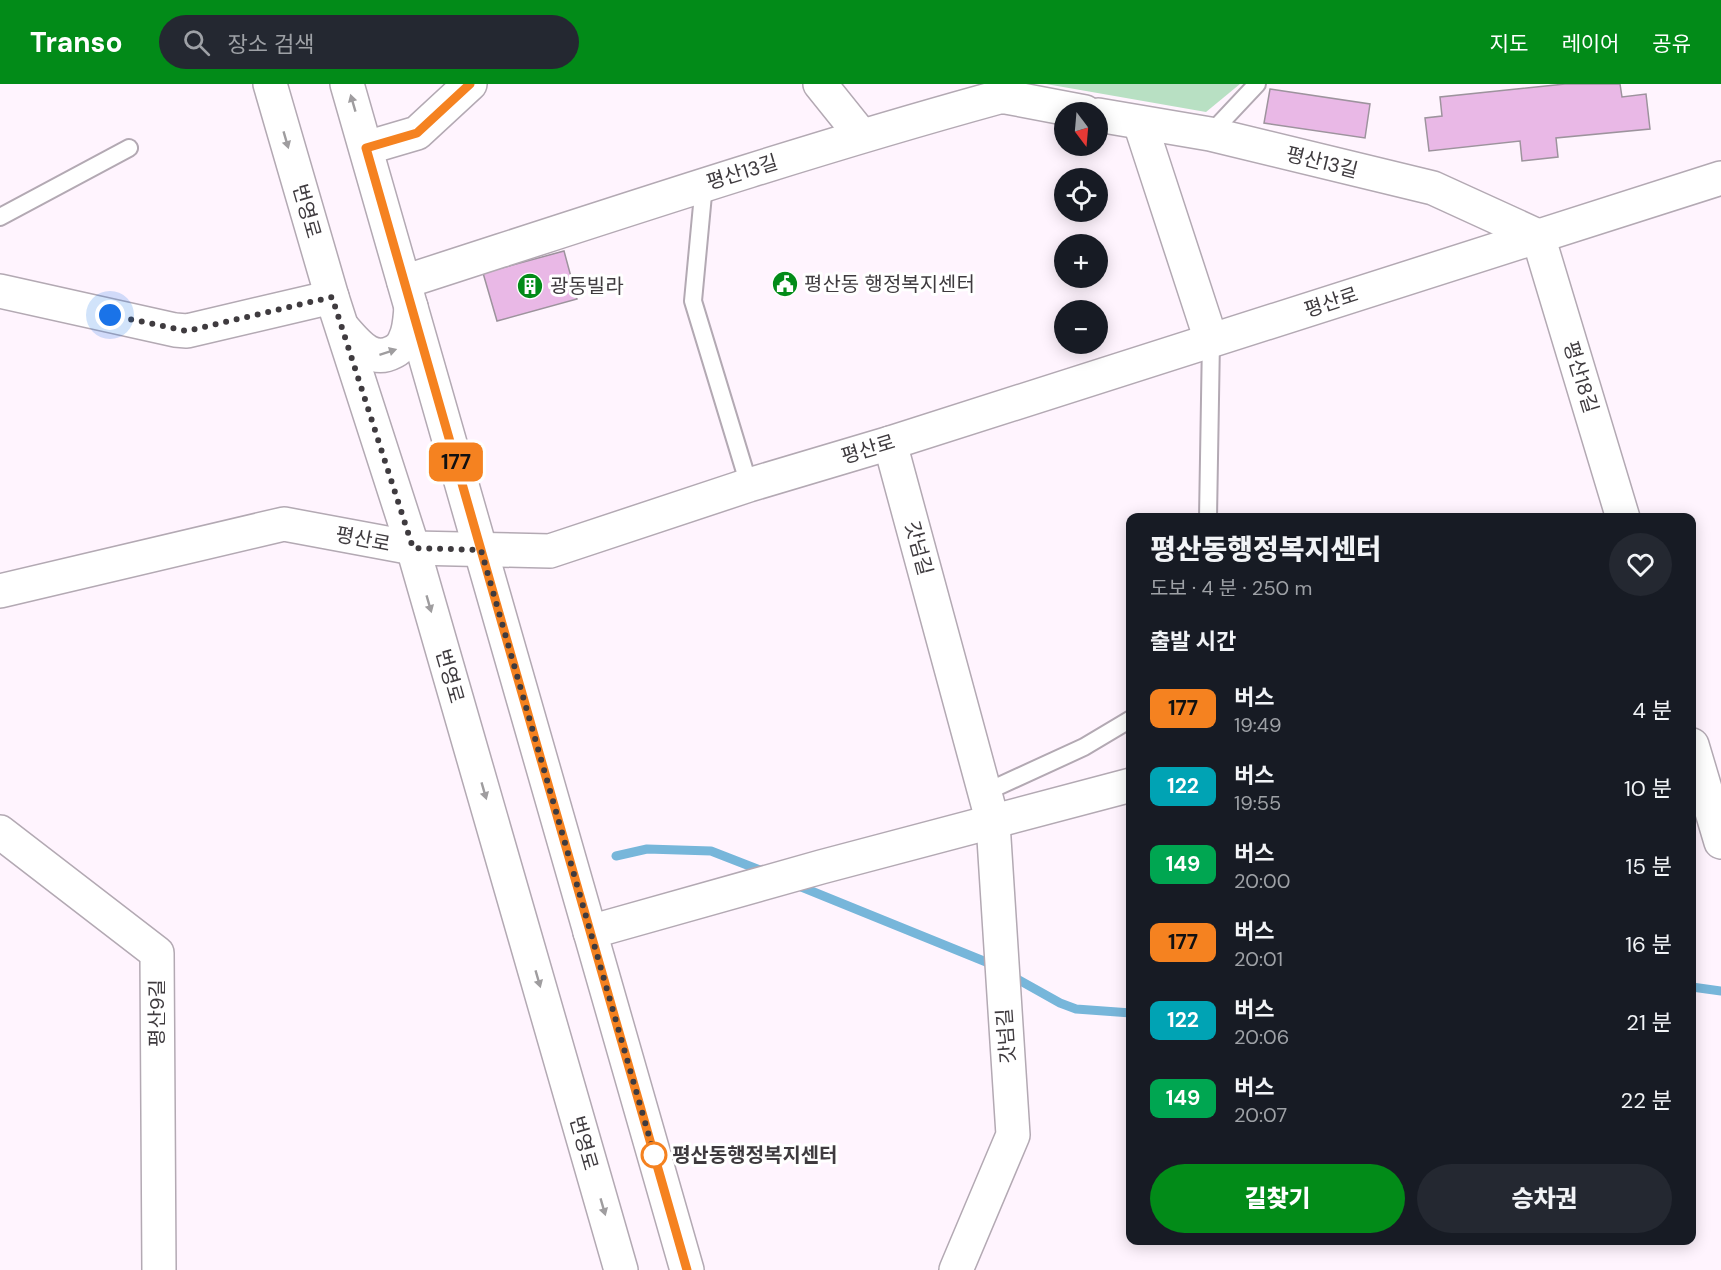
<!DOCTYPE html>
<html lang="ko">
<head>
<meta charset="utf-8">
<style>
  body { margin:0; font-family:"DM Sans","Noto Sans KR",sans-serif; background:#242831; color:#f1f3f6; height:100vh; display:flex; flex-direction:column; font-size:22px; white-space:nowrap }
  * { box-sizing:border-box; margin:0 }
  p { font-size:20px; color:#9ea1a6 }
  .icon { flex:none; width:33px; height:33px; fill:none; stroke:currentColor; stroke-width:2; stroke-linecap:round; stroke-linejoin:round }
  .map { position:relative; flex:1; overflow:hidden }
  .panel { position:absolute; left:1126px; top:429px; width:570px; height:732px; display:flex; flex-direction:column; background:#171b24; border-radius:12px; box-shadow:0 3px 15px #0003 }
  .panel>* { flex:none }
  .badge { padding:0 12px; border-radius:9px; font-size:21px; line-height:39px }
  .needle { width:39px; rotate:164deg }
  .fabs { position:absolute; left:1054px; top:18px; display:grid; gap:12px }
  .fabs a { display:grid; place-items:center; width:54px; height:54px; border-radius:50%; background:#171b24; box-shadow:0 3px 15px #0003; font-size:30px }
  .you { position:absolute; width:30px; height:30px; margin:-15px; border:4px solid #fff; border-radius:50%; background:#1a73e8; box-shadow:0 0 0 9px #1a73e833 }
  .map>.badge { position:absolute; translate:-50% -50%; box-shadow:0 0 0 3px #fff }
  h2 { padding:0 24px; font-size:22px; line-height:54px }
  .round { display:grid; place-items:center; flex:none; width:63px; height:63px; border-radius:32px; background:#242831 }
  .overview { display:flex; align-items:center; justify-content:space-between; height:102px; padding:0 24px }
  h1 { font-size:28px; font-weight:800; line-height:45px }
  .cta { display:flex; gap:12px; margin-top:auto; padding:12px 24px }
  .cta a { flex:1; height:69px; border-radius:36px; background:#028b18; color:#fff; font-size:24px; font-weight:800; line-height:69px; text-align:center }
  .cta a+a { background:#242831; color:#f1f3f6 }
  ul { padding:0; list-style:none }
  li { display:flex; align-items:center; gap:18px; height:78px; padding:0 24px }
  li div { flex:1 }
  li b { display:block; font-size:22px }
  li em { font-style:normal }
  li .badge { min-width:66px; font-weight:700; text-align:center }
  header { display:flex; align-items:center; gap:36px; box-sizing:border-box; height:84px; padding:0 30px; background:#028b18; color:#fff }
  header strong { font-size:28px }
  nav { display:flex; gap:33px; margin-inline-start:auto; font-size:21px }
  .search { width:420px; height:54px; background:#242831; display:flex; align-items:center; gap:15px; box-sizing:border-box; padding:0 21px; border-radius:33px; color:#9ea1a6; font-size:22px }
  .map>svg:first-child { display:block }
  .green { fill:#b8e0c3 }
  .lines { fill:none; stroke-linecap:round; stroke-linejoin:round }
  .stream { stroke:#77b6da; stroke-width:9 }
  .building { fill:#e9b8e6; stroke:#9d939d; stroke-width:1.5 }
  .service-casing { stroke:#b3a9b3; stroke-width:20 }
  .minor-casing { stroke:#b3a9b3; stroke-width:36 }
  .tertiary-casing { stroke:#b3a9b3; stroke-width:36 }
  .secondary-casing { stroke:#b3a9b3; stroke-width:36 }
  .service { stroke:#fff; stroke-width:16 }
  .minor { stroke:#fff; stroke-width:33 }
  .tertiary { stroke:#fff; stroke-width:33 }
  .secondary { stroke:#fff; stroke-width:33 }
  .oneway { fill:#9f9d9f }
  .line-casing { stroke:#fff; stroke-width:14 }
  .line { stroke:#f58220; stroke-width:9 }
  .walk { stroke:#3f3b3f; stroke-width:6; stroke-dasharray:0 10.8 }
  .stop-dot { fill:#fff; stroke:#f58220; stroke-width:3 }
  .labels { text-anchor:middle; stroke-width:6; stroke-linejoin:round; paint-order:stroke }
  .street-label { font-size:20px; fill:#3f3b3f; stroke:#fff }
  .poi-label { font-size:20px; fill:#3f3b3f; stroke:#fff; text-anchor:start }
  .stop-label { font-size:20px; font-weight:bold; fill:#3f3b3f; stroke:#fff; text-anchor:start }
</style>
</head>
<body>
<header>
<strong>Transo</strong>
<div class="search"><svg class="icon" aria-label="search" viewBox="0 0 24 24"><circle cx="10" cy="10" r="6"/><path d="M15 15l6 6"/></svg>장소 검색</div>
<nav><a>지도</a><a>레이어</a><a>공유</a></nav>
</header>
<div class="map">
<svg width="1721" height="1186" viewBox="0 0 1721 1186">
  <rect width="100%" height="100%" fill="#fff4fe"/>
  <polygon class="green" points="1046,0 1240,0 1206,28"/>
  <g class="lines">
    <g class="stream">
      <polyline points="616,772 647,765 711,767 765,788"/>
      <polyline points="794,800 996,882"/>
      <polyline points="1010,891 1060,919 1076,925 1131,929"/>
      <polyline points="1692,903 1721,907"/>
    </g>
  </g>
  <g class="building">
    <polygon points="1565,0 1620,0 1622,13 1646,10 1650,45 1556,54 1558,73 1522,77 1520,57 1429,67 1425,34 1442,32 1440,13"/>
    <polygon points="1270,5 1370,20 1365,54 1264,39"/>
    <polygon points="564,167 577,215 497,237 483,189"/>
  </g>
  <g class="lines">
    <g class="service-casing">
      <g id="service">
        <polyline points="1210,50 1257,0"/>
        <polyline points="704,100 693,217 749,401"/>
        <polyline points="0,133 129,64"/>
        <polyline points="1208,434 1211,256"/>
        <polyline points="986,708 1084,663 1131,635"/>
      </g>
    </g>
    <g class="minor-casing">
      <g id="minor">
        <polyline points="820,0 861,51"/>
        <polyline points="1098,31 1210,50 1433,104 1538,152 1623,434"/>
        <polyline points="1140,39 1211,256"/>
        <polyline points="366,64 417,49 470,0"/>
        <path d="M 404,198 C 602,134 799,68 999,13 L 1006,13 L 1085,28"/>
        <polyline points="0,207 175,246 187,247 332,213"/>
        <polyline points="890,359 993,739 1013,1051 956,1186"/>
        <polyline points="1692,661 1721,758"/>
        <polyline points="0,748 157,869 159,1186"/>
        <polyline points="590,848 821,783 1131,701"/>
      </g>
    </g>
    <g class="tertiary-casing">
      <polyline id="tertiary" points="0,507 284,440 413,464 550,467 749,401 890,359 1721,94"/>
    </g>
    <g class="secondary-casing">
      <g id="secondary">
        <polyline points="270,0 332,213 413,464 621,1186"/>
        <polyline points="347,0 687,1186"/>
        <path d="M 343,244 C 356,258 371,280 393,268 C 398,266 403,261 405,255 C 410,245 410,233 411,223"/>
      </g>
    </g>
    <use href="#service" class="service"/>
    <use href="#minor" class="minor"/>
    <use href="#tertiary" class="tertiary"/>
    <use href="#secondary" class="secondary"/>
  </g>
  <defs><path id="oneway-solid" d="M-6-.8H1V-3.2L6.5 0L1 3.2V.8H-6Z" transform="scale(1.5)"/></defs>
  <g class="oneway">
    <use href="#oneway-solid" transform="translate(353 19) rotate(-106)"/>
    <use href="#oneway-solid" transform="translate(286 56) rotate(74)"/>
    <use href="#oneway-solid" transform="translate(388 268) rotate(-18)"/>
    <use href="#oneway-solid" transform="translate(429 520) rotate(74)"/>
    <use href="#oneway-solid" transform="translate(484 707) rotate(74)"/>
    <use href="#oneway-solid" transform="translate(538 895) rotate(74)"/>
    <use href="#oneway-solid" transform="translate(603 1123) rotate(74)"/>
  </g>
  <g class="lines">
    <g class="line-casing">
      <polyline id="line" points="470,0 417,49 366,64 687,1186"/>
    </g>
    <use href="#line" class="line"/>
    <polyline class="walk" points="110,231 187,247 332,213 413,464 481,466 655,1073 654,1071"/>
  </g>
  <defs>
    <g id="civic-disc" transform="scale(1.35)"><circle r="9.5" fill="#028b18" stroke="#fff"/><path d="M-.6-6.5H3V-4.5H.6V-3L4-1V1h2V6H-6V1h2V-1L-.6-3ZM-1.2 2.5V6h2.4V2.5Z" fill="#fff"/></g>
    <g id="building-disc" transform="scale(1.35)"><circle r="9.5" fill="#028b18" stroke="#fff"/><path d="M-4-6H4V6H1V3H-1V6H-4ZM-2.5-4.3h1.7v1.8h-1.7ZM.8-4.3h1.7v1.8H.8ZM-2.5-1h1.7V.8h-1.7ZM.8-1h1.7V.8H.8Z" fill="#fff"/></g>
  </defs>
  <g fill-rule="evenodd">
    <use href="#civic-disc" x="785" y="200"/>
    <use href="#building-disc" x="530" y="202"/>
  </g>
  <circle class="stop-dot" cx="654" cy="1071" r="12"/>
  <g class="labels">
    <g class="street-label">
      <text transform="translate(1322 78) rotate(14)" y="7">평산13길</text>
      <text transform="translate(742 88) rotate(-17)" y="7">평산13길</text>
      <text transform="translate(307 127) rotate(74)" y="7">번영로</text>
      <text transform="translate(1331 218) rotate(-18)" y="7">평산로</text>
      <text transform="translate(1581 293) rotate(73)" y="7">평산18길</text>
      <text transform="translate(868 365) rotate(-17)" y="7">평산로</text>
      <text transform="translate(363 455) rotate(11)" y="7">평산로</text>
      <text transform="translate(919 464) rotate(75)" y="7">갓넘길</text>
      <text transform="translate(450 592) rotate(74)" y="7">번영로</text>
      <text transform="translate(157 929) rotate(-90)" y="7">평산9길</text>
      <text transform="translate(1006 952) rotate(-94)" y="7">갓넘길</text>
      <text transform="translate(584 1059) rotate(74)" y="7">번영로</text>
    </g>
    <g class="poi-label">
      <text x="804" y="207">평산동 행정복지센터</text>
      <text x="550" y="209">광동빌라</text>
    </g>
    <g class="stop-label">
      <text x="672" y="1078">평산동행정복지센터</text>
    </g>
  </g>
</svg>
<div class="fabs">
<a><svg class="needle" viewBox="-14 -14 28 28"><path d="M0-13l5 13h-10z" fill="#e53935"/><path d="M0 13l5-13h-10z" fill="#9ea1a6"/></svg></a>
<a><svg class="icon" aria-label="locate" viewBox="0 0 24 24"><circle cx="12" cy="12" r="6"/><path d="M12 2v4M12 18v4M2 12h4M18 12h4"/></svg></a>
<a>+</a>
<a>−</a>
</div>
<div class="you" style="left:110px;top:231px"></div>
<b class="badge" style="left:456px;top:378px;background:#f58220;color:#111">177</b>
<section class="panel">
<div class="overview"><div><h1>평산동행정복지센터</h1><p>도보 · 4 분 · 250 m</p></div><a class="round"><svg class="icon" aria-label="heart" viewBox="0 0 24 24"><path d="M12 20l-8-8c-3-5 5-10 8-4 3-6 11-1 8 4z"/></svg></a></div>
<h2>출발 시간</h2>
<ul>
<li><span class="badge" style="background:#f58220;color:#111">177</span><div><b>버스</b><p>19:49</p></div><em>4 분</em></li>
<li><span class="badge" style="background:#00a3b4;color:#fff">122</span><div><b>버스</b><p>19:55</p></div><em>10 분</em></li>
<li><span class="badge" style="background:#00a651;color:#fff">149</span><div><b>버스</b><p>20:00</p></div><em>15 분</em></li>
<li><span class="badge" style="background:#f58220;color:#111">177</span><div><b>버스</b><p>20:01</p></div><em>16 분</em></li>
<li><span class="badge" style="background:#00a3b4;color:#fff">122</span><div><b>버스</b><p>20:06</p></div><em>21 분</em></li>
<li><span class="badge" style="background:#00a651;color:#fff">149</span><div><b>버스</b><p>20:07</p></div><em>22 분</em></li>
</ul>
<div class="cta"><a>길찾기</a><a>승차권</a></div>
</section>
</div>
</body>
</html>
